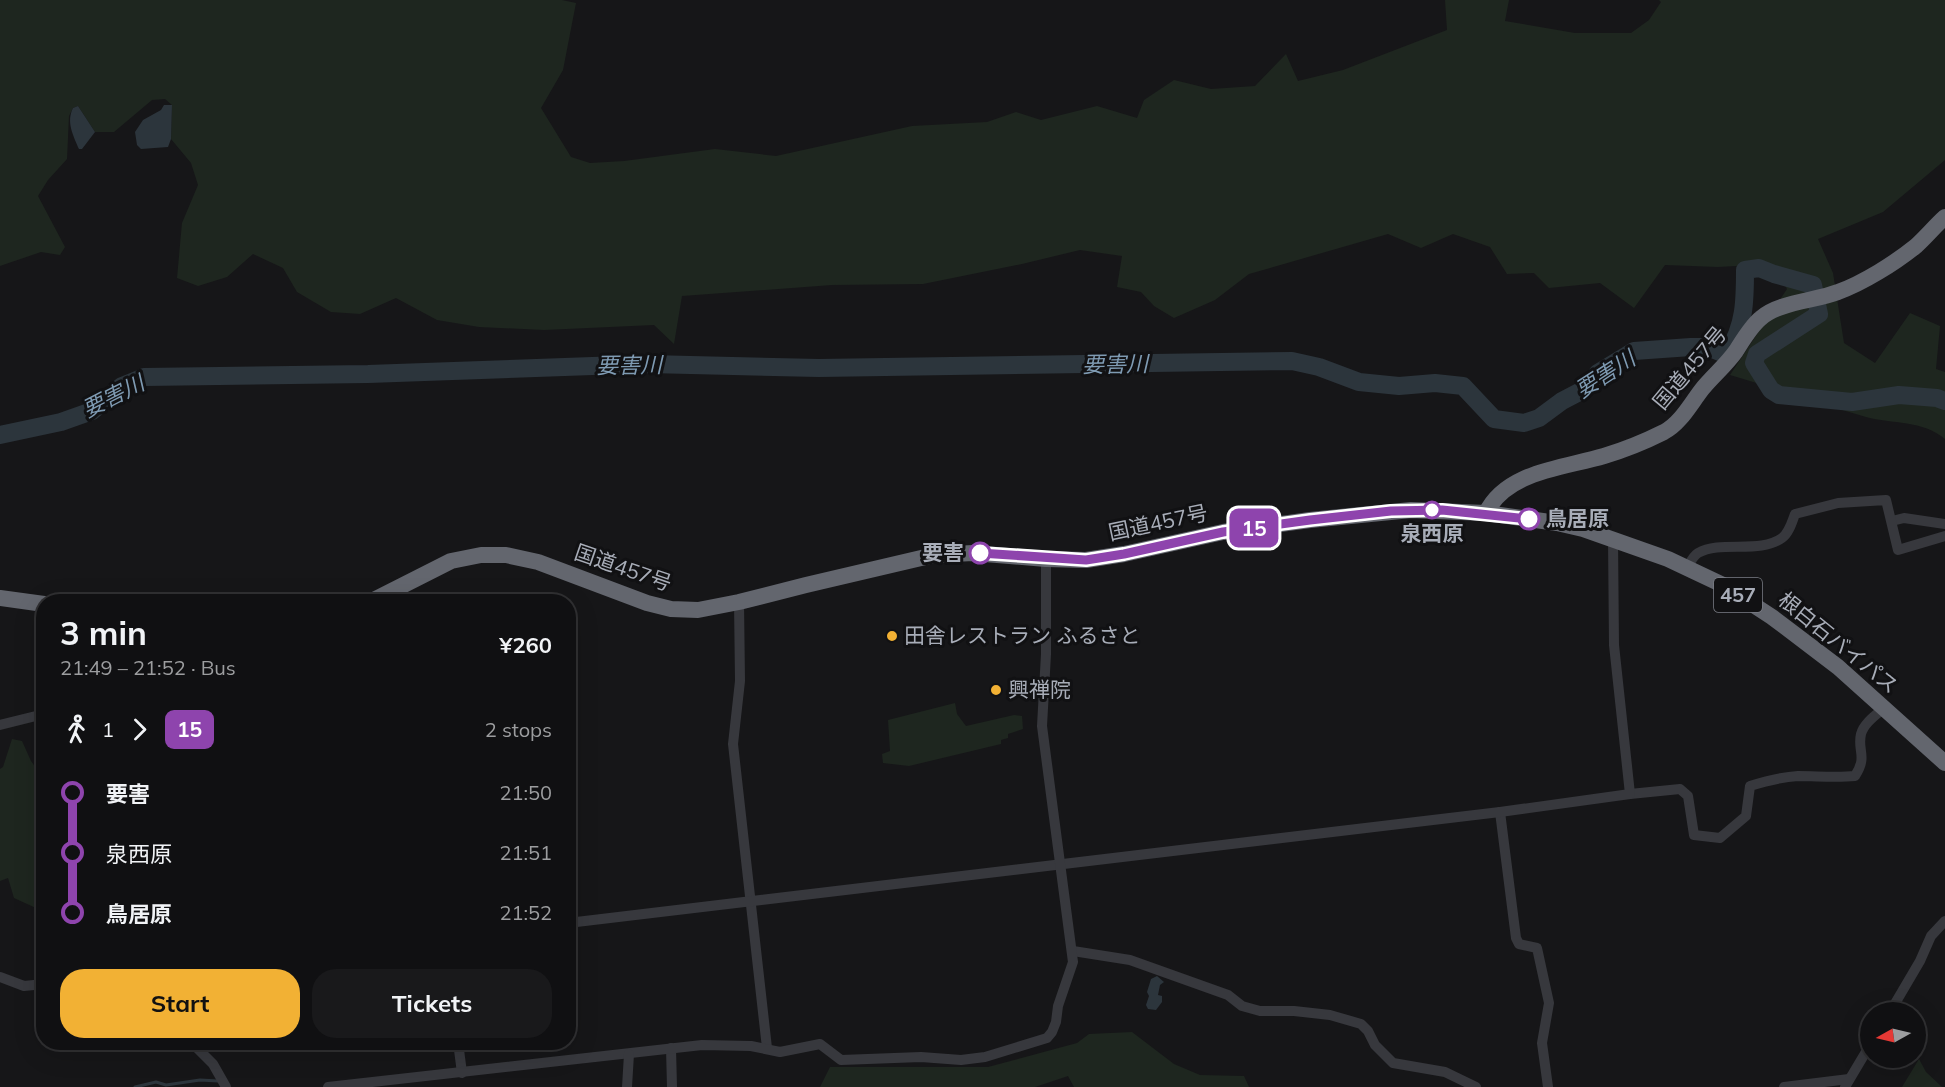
<!DOCTYPE html>
<html lang="en">
<head>
<meta charset="utf-8">
<style>
  body { margin:0; font-family:Mulish,"Noto Sans JP",sans-serif; background:#19191b; color:#f1f3f6; height:100vh; display:flex; flex-direction:column; font-size:22px; white-space:nowrap }
  * { box-sizing:border-box; margin:0 }
  p { font-size:20px; color:#9c9d9f }
  .icon { flex:none; width:33px; height:33px; fill:none; stroke:currentColor; stroke-width:2; stroke-linecap:round; stroke-linejoin:round }
  .map { position:relative; flex:1; overflow:hidden }
  .sheet { position:absolute; left:36px; top:594px; width:540px; height:456px; display:flex; flex-direction:column; background:#101012; border-radius:24px; box-shadow:0 6px 24px #0002,0 0 0 2px #303032 }
  .sheet>* { flex:none }
  .badge { padding:0 12px; border-radius:9px; font-size:21px; line-height:39px }
  .needle { width:39px; rotate:262deg }
  .controls { position:absolute; left:1860px; top:1002px; display:grid; gap:12px }
  .controls a { display:grid; place-items:center; width:66px; height:66px; border-radius:50%; background:#101012; box-shadow:0 6px 24px #0002,0 0 0 2px #303032; font-size:30px }
  .map>.badge { position:absolute; translate:-50% -50%; box-shadow:0 0 0 3px #fff }
  .legs { display:flex; align-items:center; gap:9px; height:66px; padding:0 24px; font-size:20px }
  .legs p { margin-inline-start:auto }
  .overview { display:flex; align-items:center; justify-content:space-between; height:102px; padding:0 24px }
  h1 { font-size:33px; font-weight:700; line-height:45px }
  .cta { display:flex; gap:12px; margin-top:auto; padding:12px 24px }
  .cta a { flex:1; height:69px; border-radius:24px; background:#f2b134; color:#111; font-size:24px; font-weight:700; line-height:69px; text-align:center }
  .cta a+a { background:#19191b; color:#f1f3f6 }
  ul { padding:0 24px; list-style:none }
  li { display:flex; align-items:center; gap:21px; height:60px; font-size:22px }
  li i { display:grid; place-items:center; width:9px; height:100%; margin:0 8px; background:currentColor }
  li i::after { content:''; width:15px; height:15px; margin:-8px; border:4px solid; border-radius:50%; background:#101012 }
  li p { margin-inline-start:auto }
  li:first-child i { background:linear-gradient(#0000 50%,currentColor 0) }
  li:last-child i { background:linear-gradient(currentColor 50%,#0000 0) }
  .map>svg:first-child { display:block }
  .green { fill:#1e261f }
  .water { fill:#2c353c }
  .lines { fill:none; stroke-linecap:round; stroke-linejoin:round }
  .stream { stroke:#2c353c; stroke-width:3 }
  .river { stroke:#2c353c; stroke-width:18 }
  .minor { stroke:#37383d; stroke-width:10 }
  .highway { stroke:#63666e; stroke-width:16 }
  .line-1-casing { stroke:#fff; stroke-width:14 }
  .line-1 { stroke:#8e44ad; stroke-width:9 }
  .stop-1-dot { fill:#fff; stroke:#8e44ad; stroke-width:3 }
  .poi-dot { fill:#f2b134; stroke:#111113; stroke-width:2 }
  .labels { text-anchor:middle; stroke-width:6; stroke-linejoin:round; paint-order:stroke }
  .shield { fill:#111113; stroke:#7b7e86; stroke-width:1.5 }
  .shield-label { font-size:20px; font-weight:bold; fill:#a8adb8 }
  .street-label { font-size:21px; fill:#a8adb8; stroke:#111113 }
  .stop-label { font-size:21px; font-weight:bold; fill:#a8adb8; stroke:#111113; text-anchor:start }
  .poi-label { font-size:21px; fill:#a8adb8; stroke:#111113; text-anchor:start }
  .water-label { font-size:22px; font-style:italic; fill:#7f9bb3; stroke:#111113 }
</style>
</head>
<body>
<div class="map">
<svg width="1945" height="1087" viewBox="0 0 1945 1087">
  <rect width="100%" height="100%" fill="#161618"/>
  <g class="green">
    <path d="M 0,0 L 562,0 L 576,3 L 563,70 L 541,108 L 571,157 L 590,163 L 624,161 L 715,149 L 776,156 L 912,126 L 987,122 L 1016,112 L 1041,120 L 1097,106 L 1137,118 L 1144,100 L 1174,80 L 1211,89 L 1255,86 L 1286,54 L 1298,81 L 1343,70 L 1447,30 L 1445,0 L 1509,0 L 1505,21 L 1575,33 L 1631,33 L 1649,20 L 1661,2 L 1659,0 L 1945,0 L 1945,160 L 1883,212 L 1818,239 L 1833,273 L 1844,343 L 1875,363 L 1910,313 L 1940,326 L 1936,369 L 1945,372 L 1945,439 C 1923,420 1892,424 1866,417 C 1821,404 1775,388 1730,375 L 1787,289 L 1772,264 L 1718,267 L 1665,265 L 1634,308 L 1600,283 L 1549,288 L 1534,273 L 1507,274 L 1490,247 L 1453,234 L 1421,248 L 1388,234 L 1249,274 L 1215,300 L 1174,318 L 1154,306 L 1141,292 L 1117,287 L 1122,256 L 1080,250 L 1022,264 L 923,284 L 832,285 L 682,296 L 674,344 L 654,325 L 544,330 L 479,327 L 437,320 L 396,298 L 360,314 L 331,312 L 297,292 L 283,268 L 253,254 L 227,277 L 198,286 L 177,278 L 182,223 L 198,185 L 191,163 L 171,139 L 172,105 L 165,99 L 152,100 L 114,132 L 95,132 L 78,106 L 73,108 L 69,116 L 67,159 L 48,180 L 38,196 L 65,247 L 60,255 L 41,252 L 0,266 Z"/>
    <polygon points="955,703 957,714 966,726 1014,715 1022,716 1023,729 1008,734 1008,738 1001,740 1001,744 909,766 883,763 882,754 890,751 888,720"/>
    <polygon points="12,739 22,741 31,761 43,778 43,887 36,908 14,898 8,878 0,881 0,769 3,767"/>
    <polygon points="1132,1032 1174,1064 1200,1075 1244,1076 1249,1087 1074,1087 1068,1076 1035,1087 820,1087 830,1067 988,1067 1077,1043 1089,1034"/>
    <polygon points="1919,1059 1926,1072 1942,1087 1902,1087"/>
  </g>
  <g class="water">
    <polygon points="164,105 172,105 171,139 168,147 141,149 137,145 135,132 143,120 161,110"/>
    <path d="M 78,106 L 95,132 L 82,149 L 79,149 C 73,135 66,122 73,108 Z"/>
    <polygon points="1157,976 1164,982 1160,985 1158,995 1162,996 1162,1002 1156,1010 1148,1009 1146,1005 1149,996 1147,992 1151,979"/>
  </g>
  <g class="lines">
    <polyline class="stream" points="135,1087 156,1082 166,1085 200,1080 218,1081"/>
    <path class="river" d="M 0,435 L 61,422 L 92,411 L 122,386 L 144,377 L 368,374 L 649,364 L 819,368 L 1292,361 L 1319,367 L 1359,382 L 1399,386 L 1435,383 L 1463,386 L 1494,419 L 1524,423 L 1539,418 L 1562,401 L 1583,390 L 1598,373 L 1634,351 L 1691,347 L 1707,347 L 1722,353 L 1728,352 C 1745,325 1745,300 1745,270 L 1759,268 L 1774,274 L 1813,285 L 1819,314 L 1757,354 L 1754,363 L 1771,390 L 1779,395 L 1852,402 L 1899,395 L 1937,398 L 1945,401"/>
    <g class="minor">
      <polyline points="1892,521 1904,518 1945,524"/>
      <path d="M 1687,568 C 1690,563 1693,556 1698,553 C 1721,540 1760,554 1782,538 C 1789,533 1792,522 1795,514 L 1838,503 L 1886,500 L 1898,550 L 1945,536"/>
      <polyline points="739,602 740,681 733,744 767,1048"/>
      <polyline points="0,725 44,714"/>
      <path d="M 1630,794 L 1680,789 L 1688,796 L 1694,835 L 1720,838 L 1746,816 L 1750,786 C 1766,781 1781,777 1798,776 C 1817,776 1836,778 1855,776 C 1868,756 1857,751 1861,734 C 1864,723 1876,715 1884,708"/>
      <polyline points="1500,812 1516,938 1519,944 1537,948 1549,1003 1542,1043 1548,1087"/>
      <polyline points="568,923 1500,812 1630,794 1614,645 1613,539"/>
      <polyline points="1073,951 1130,960 1228,995 1242,1006 1260,1011 1294,1011 1330,1015 1361,1024 1368,1031 1375,1045 1393,1063 1445,1072 1476,1087"/>
      <polyline points="0,977 24,986 44,984"/>
      <polyline points="1890,1012 1920,961 1931,936 1945,921"/>
      <polyline points="191,1042 213,1064 226,1087"/>
      <polyline points="458,1042 462,1073"/>
      <polyline points="671,1048 672,1087"/>
      <polyline points="328,1087 702,1045 751,1046 780,1052 820,1044 841,1060 921,1057 961,1060 985,1057 1047,1038 1052,1032 1056,1022 1058,1006 1073,962 1042,726 1046,654 1046,559"/>
      <polyline points="627,1087 629,1054"/>
      <polyline points="1784,1087 1849,1079"/>
      <polyline points="1845,1087 1870,1045"/>
    </g>
    <g class="highway">
      <path d="M 1486,513 C 1506,471 1564,468 1604,456 C 1624,450 1646,441 1664,432 C 1681,423 1691,403 1703,388 C 1714,375 1726,365 1736,351 C 1743,340 1751,326 1761,318 C 1779,302 1815,301 1838,292 C 1863,283 1895,263 1916,246 C 1926,237 1935,226 1945,217"/>
      <polyline points="0,598 44,604"/>
      <polyline points="370,602 451,561 481,555 506,555 538,562 647,603 671,609 698,610 739,602 806,585 934,555 973,553 1046,559 1086,560 1124,554 1223,532 1310,520 1411,510 1486,513 1557,523 1583,529 1668,559 1723,585 1772,617 1838,667 1945,763"/>
    </g>
  </g>
  <g class="lines">
    <g class="line-1-casing">
      <polyline id="line-1" points="980,553 1086,560 1124,554 1223,532 1310,520 1391,511 1442,510 1529,519"/>
    </g>
    <use href="#line-1" class="line-1"/>
  </g>
  <g class="stop-1-dot">
    <circle cx="1432" cy="510" r="8"/>
    <circle cx="1529" cy="519" r="10"/>
    <circle cx="980" cy="553" r="10"/>
  </g>
  <g class="poi-dot">
    <circle cx="892" cy="636" r="6"/>
    <circle cx="996" cy="690" r="6"/>
  </g>
  <g class="labels">
    <rect class="shield" x="1714" y="578" width="48" height="34" rx="4.5"/>
    <g class="shield-label">
      <text x="1738" y="602">457</text>
    </g>
    <g class="street-label">
      <text transform="translate(1690 368) rotate(-50)" y="7">国道457号</text>
      <text transform="translate(1158 523) rotate(-12)" y="7">国道457号</text>
      <text transform="translate(623 568) rotate(19)" y="7">国道457号</text>
      <text transform="translate(1838 643) rotate(39)" y="7">根白石バイパス</text>
    </g>
    <g class="stop-label">
      <text x="1546" y="526">鳥居原</text>
      <text x="1432" y="541" text-anchor="middle">泉西原</text>
      <text x="964" y="560" text-anchor="end">要害</text>
    </g>
    <g class="poi-label">
      <text x="904" y="643">田舎レストラン ふるさと</text>
      <text x="1008" y="697">興禅院</text>
    </g>
    <g class="water-label">
      <text transform="translate(1115 364) rotate(-1)" y="8">要害川</text>
      <text transform="translate(629 365) rotate(-1)" y="8">要害川</text>
      <text transform="translate(1605 374) rotate(-33)" y="8">要害川</text>
      <text transform="translate(113 396) rotate(-27)" y="8">要害川</text>
    </g>
  </g>
</svg>
<div class="controls">
<a><svg class="needle" viewBox="-14 -14 28 28"><path d="M0-13l5 13h-10z" fill="#e53935"/><path d="M0 13l5-13h-10z" fill="#9c9d9f"/></svg></a>
</div>
<b class="badge" style="left:1254px;top:528px;background:#8e44ad;color:#fff">15</b>
<section class="sheet">
<div class="overview"><div><h1>3 min</h1><p>21:49 – 21:52 · Bus</p></div><b>¥260</b></div>
<div class="legs"><svg class="icon" aria-label="walk" viewBox="0 0 24 24"><circle cx="13" cy="4" r="2"/><path d="M13 8l-2 6 4 7M11 14l-3 7M7 12l3-4h3l4 4"/></svg>1<svg class="icon" aria-label="forward" viewBox="0 0 24 24"><path d="M9 5l7 7-7 7"/></svg><b class="badge" style="background:#8e44ad;color:#fff">15</b><p>2 stops</p></div>
<ul>
<li><i style="color:#8e44ad"></i><b>要害</b><p>21:50</p></li>
<li><i style="color:#8e44ad"></i><span>泉西原</span><p>21:51</p></li>
<li><i style="color:#8e44ad"></i><b>鳥居原</b><p>21:52</p></li>
</ul>
<div class="cta"><a>Start</a><a>Tickets</a></div>
</section>
</div>
</body>
</html>
